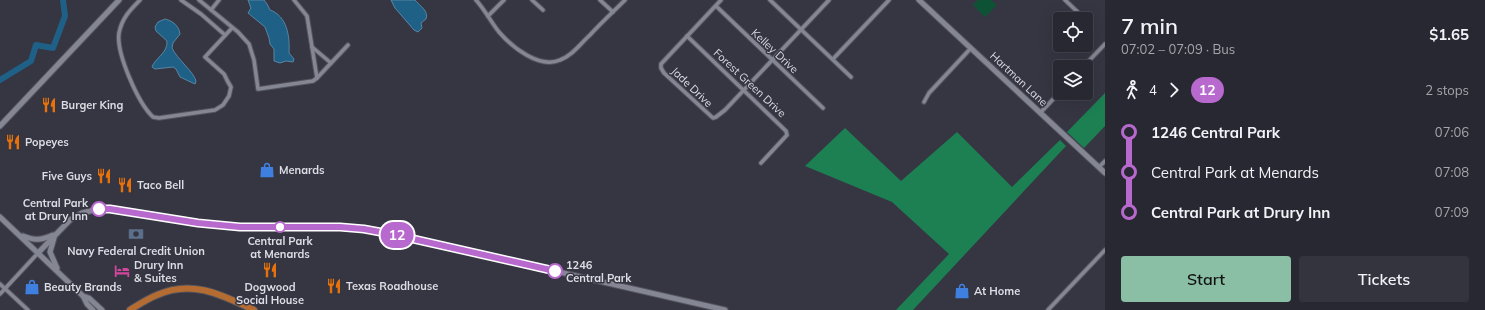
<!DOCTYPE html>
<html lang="en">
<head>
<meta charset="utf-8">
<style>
  body { margin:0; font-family:Mulish,sans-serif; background:#34343e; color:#f1f3f6; height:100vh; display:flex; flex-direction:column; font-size:15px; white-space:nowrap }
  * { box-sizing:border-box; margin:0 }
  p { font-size:13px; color:#a5a6ac }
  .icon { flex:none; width:22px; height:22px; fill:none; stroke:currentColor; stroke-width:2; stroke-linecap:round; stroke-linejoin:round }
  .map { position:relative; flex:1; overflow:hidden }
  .details { display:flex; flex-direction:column; background:#282832; width:380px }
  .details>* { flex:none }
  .badge { padding:0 8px; border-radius:13px; font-size:14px; line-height:26px }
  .controls { position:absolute; left:1053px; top:12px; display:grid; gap:8px }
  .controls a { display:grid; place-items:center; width:40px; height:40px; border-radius:4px; background:#282832; box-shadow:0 4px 16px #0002,0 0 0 1px #44444d; font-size:20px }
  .map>.badge { position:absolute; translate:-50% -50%; box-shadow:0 0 0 2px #fff }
  .legs { display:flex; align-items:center; gap:6px; height:44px; padding:0 16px; font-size:13px }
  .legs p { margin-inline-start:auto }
  .overview { display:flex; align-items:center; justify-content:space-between; height:68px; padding:0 16px }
  h1 { font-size:22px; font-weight:600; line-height:30px }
  .action { display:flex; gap:8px; margin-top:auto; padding:8px 16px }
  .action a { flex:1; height:46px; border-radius:4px; background:#8abfa5; color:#111; font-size:16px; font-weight:600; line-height:46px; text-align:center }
  .action a+a { background:#34343e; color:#f1f3f6 }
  ul { padding:0 16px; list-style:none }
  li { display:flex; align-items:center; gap:14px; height:40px; font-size:15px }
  li i { display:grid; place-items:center; width:6px; height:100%; margin:0 5px; background:currentColor }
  li i::after { content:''; width:10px; height:10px; margin:-5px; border:3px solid; border-radius:50%; background:#282832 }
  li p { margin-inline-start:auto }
  li:first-child i { background:linear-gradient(#0000 50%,currentColor 0) }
  li:last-child i { background:linear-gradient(currentColor 50%,#0000 0) }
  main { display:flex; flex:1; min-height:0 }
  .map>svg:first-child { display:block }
  .green { fill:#0d5234 }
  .forest { fill:#1c8053 }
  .water { fill:#1f6087; stroke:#5885a3 }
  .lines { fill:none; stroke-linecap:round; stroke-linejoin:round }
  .river { stroke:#1f6087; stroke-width:6 }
  .street-casing { stroke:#52535d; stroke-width:5.5 }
  .secondary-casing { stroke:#52535d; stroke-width:7 }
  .highway-casing { stroke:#52535d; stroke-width:8 }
  .street { stroke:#858694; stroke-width:3.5 }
  .secondary { stroke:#858694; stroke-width:5 }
  .highway { stroke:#b56c32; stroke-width:6 }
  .line-1-casing { stroke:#fff; stroke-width:9 }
  .line-1 { stroke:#b869cd; stroke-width:6 }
  .stop-1-dot { fill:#fff; stroke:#b869cd; stroke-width:2 }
  .labels { text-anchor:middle; stroke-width:3; stroke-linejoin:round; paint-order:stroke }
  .street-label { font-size:11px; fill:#dcdce4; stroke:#363643 }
  .poi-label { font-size:11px; font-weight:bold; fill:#dcdce4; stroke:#363643; text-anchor:start }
  .stop-label { font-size:11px; font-weight:bold; fill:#dcdce4; stroke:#363643; text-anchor:end }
</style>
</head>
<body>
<main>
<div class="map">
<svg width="1105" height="310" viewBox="0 0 1105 310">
  <rect width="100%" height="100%" fill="#363643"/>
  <polygon class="green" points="978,0 991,0 997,5 985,17 973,5"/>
  <g class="forest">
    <polygon points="1105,93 1105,126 1084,148 1067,132"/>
    <polygon points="845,128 901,181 957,132 1012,187 1060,140 1066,146 913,310 896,310 949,254 892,202 805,166"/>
  </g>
  <g class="water">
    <path d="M 248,0 L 264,0 L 267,4 L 270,10 C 287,16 290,36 289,53 L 294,59 L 293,62 L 286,61 L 280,63 L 274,61 L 274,49 L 270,44 L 269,38 L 265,27 L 248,13 L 251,8 Z"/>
    <path d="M 391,0 L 415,0 C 420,6 429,11 426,19 L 421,23 L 422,28 L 418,32 L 414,30 L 395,8 Z"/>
    <path d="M 165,19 C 173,21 179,26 180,34 L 173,43 L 172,48 C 177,59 194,72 196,81 L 195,84 L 180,77 L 176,69 L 173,67 L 155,69 L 152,67 C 155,58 168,53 167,41 L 156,31 L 155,27 L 158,22 Z"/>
  </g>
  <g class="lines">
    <polyline class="river" points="0,80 31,61 36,45 53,48 65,16 63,0"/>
    <g class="street-casing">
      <g id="street">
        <path d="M 140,0 C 130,10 122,18 119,33 C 116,53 138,103 153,117 L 159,118 L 215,110 L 223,105 L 229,96 L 231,87 L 228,82 L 224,74 L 205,57 L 232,28"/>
        <polyline points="181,0 201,14 225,35"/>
        <polyline points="199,0 238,32 249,44 254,60 258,89 313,81 317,78 307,16 294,0"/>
        <path d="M 476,0 C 485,10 491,22 499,32 C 512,47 539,69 560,60 C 573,55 580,44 590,35 C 601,23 613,12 625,0"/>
        <polyline points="532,0 543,10"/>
        <polyline points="600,0 613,12"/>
        <polyline points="721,0 661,64 661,68 664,73 713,118 716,117 725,110 829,0"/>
        <polyline points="770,0 851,77"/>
        <polyline points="1065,0 1084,18"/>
        <polyline points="716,6 823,108"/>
        <polyline points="211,10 219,0"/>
        <polyline points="488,16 504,0"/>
        <polyline points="687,36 786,131 787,135 761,163"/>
        <polyline points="312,47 331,63"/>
        <polyline points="833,59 889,0"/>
        <polyline points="1083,67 1105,44"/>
        <polyline points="317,78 348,45"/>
        <polyline points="924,102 929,93 971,48"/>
        <polyline points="1040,113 1060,92"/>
        <polyline points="1099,167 1105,161"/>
        <polyline points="0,284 28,310"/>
        <polyline points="0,294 38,253"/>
        <polyline points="1048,310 1105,250"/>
      </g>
    </g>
    <g class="secondary-casing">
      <g id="secondary">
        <polyline points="919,0 1105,173"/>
        <polyline points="0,126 119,0"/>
        <polyline points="0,217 83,296 87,304 93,310"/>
        <path d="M 23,236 C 35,241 42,240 53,235"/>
        <polyline points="54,238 50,252 57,268"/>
        <polyline points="38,253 70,220 82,213 94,210 110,209 198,223 240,227 340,227 389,233 725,310"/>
        <polyline points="83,296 89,298 102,310"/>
      </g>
    </g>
    <g class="highway-casing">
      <path id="highway" d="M 130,310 C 138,305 147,299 157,295 C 192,279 222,295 254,310"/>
    </g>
    <use href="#street" class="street"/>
    <use href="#secondary" class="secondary"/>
    <use href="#highway" class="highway"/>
  </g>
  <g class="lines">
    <g class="line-1-casing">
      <polyline id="line-1" points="99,209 110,209 198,223 240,227 340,227 364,229 391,234 555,271"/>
    </g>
    <use href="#line-1" class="line-1"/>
  </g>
  <defs>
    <g id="restaurant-bare" transform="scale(1.2)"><path d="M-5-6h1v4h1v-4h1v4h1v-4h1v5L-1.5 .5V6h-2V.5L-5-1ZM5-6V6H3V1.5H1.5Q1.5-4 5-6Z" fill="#e8710a" stroke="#363643" stroke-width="2.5" paint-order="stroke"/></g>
    <g id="shop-bare" transform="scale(1.2)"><path d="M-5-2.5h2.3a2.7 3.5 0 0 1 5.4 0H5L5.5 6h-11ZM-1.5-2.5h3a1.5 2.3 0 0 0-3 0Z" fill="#3f7fe0" stroke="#363643" stroke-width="2.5" paint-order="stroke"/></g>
    <g id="bank-bare" transform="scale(1.2)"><path d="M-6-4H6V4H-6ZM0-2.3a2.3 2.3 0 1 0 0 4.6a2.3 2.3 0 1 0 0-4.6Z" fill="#5c6f8a" stroke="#363643" stroke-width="2.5" paint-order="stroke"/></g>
    <g id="hotel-bare" transform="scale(1.2)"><path d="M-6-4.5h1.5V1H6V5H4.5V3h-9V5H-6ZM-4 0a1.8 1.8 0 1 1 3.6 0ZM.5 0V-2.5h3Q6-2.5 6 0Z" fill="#d1479c" stroke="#363643" stroke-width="2.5" paint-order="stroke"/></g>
  </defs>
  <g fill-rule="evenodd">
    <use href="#restaurant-bare" x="49" y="105"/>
    <use href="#restaurant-bare" x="13" y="142"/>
    <use href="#shop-bare" x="267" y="170"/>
    <use href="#restaurant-bare" x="104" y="176"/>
    <use href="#restaurant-bare" x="125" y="185"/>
    <use href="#bank-bare" x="136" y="234"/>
    <use href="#restaurant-bare" x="270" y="270"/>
    <use href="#hotel-bare" x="122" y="271"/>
    <use href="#restaurant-bare" x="334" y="286"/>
    <use href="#shop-bare" x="32" y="287"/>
    <use href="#shop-bare" x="962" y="291"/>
  </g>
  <g class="stop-1-dot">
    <circle cx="99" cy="209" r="7"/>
    <circle cx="280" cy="227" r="5"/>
    <circle cx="555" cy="271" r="7"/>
  </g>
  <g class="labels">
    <g class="street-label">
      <text transform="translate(775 51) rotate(43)" y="4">Kelley Drive</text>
      <text transform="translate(1019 79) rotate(43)" y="4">Hartman Lane</text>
      <text transform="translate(750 83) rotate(43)" y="4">Forest Green Drive</text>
      <text transform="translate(692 87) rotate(44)" y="4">Jade Drive</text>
    </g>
    <g class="poi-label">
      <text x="61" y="109">Burger King</text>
      <text x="25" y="146">Popeyes</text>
      <text x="279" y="174">Menards</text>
      <text x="92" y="180" text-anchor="end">Five Guys</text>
      <text x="137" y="189">Taco Bell</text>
      <text x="136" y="255" text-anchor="middle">Navy Federal Credit Union</text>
      <text x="134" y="269">Drury Inn<tspan x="134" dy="13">&amp; Suites</tspan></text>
      <text x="346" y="290">Texas Roadhouse</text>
      <text x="44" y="291">Beauty Brands</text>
      <text x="270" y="291" text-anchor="middle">Dogwood<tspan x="270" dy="13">Social House</tspan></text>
      <text x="974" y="295">At Home</text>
    </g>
    <g class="stop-label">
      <text x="88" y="207">Central Park<tspan x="88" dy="13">at Drury Inn</tspan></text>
      <text x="280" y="245" text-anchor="middle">Central Park<tspan x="280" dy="13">at Menards</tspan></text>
      <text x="566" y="269" text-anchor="start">1246<tspan x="566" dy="13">Central Park</tspan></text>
    </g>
  </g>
</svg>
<div class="controls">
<a><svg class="icon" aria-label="locate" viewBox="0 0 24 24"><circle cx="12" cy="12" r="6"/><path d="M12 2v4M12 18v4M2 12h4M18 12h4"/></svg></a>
<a><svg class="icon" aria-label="layers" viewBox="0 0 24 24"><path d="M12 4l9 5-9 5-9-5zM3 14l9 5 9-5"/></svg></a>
</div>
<b class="badge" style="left:397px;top:235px;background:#b869cd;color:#fff">12</b>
</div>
<section class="details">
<div class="overview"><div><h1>7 min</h1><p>07:02 – 07:09 · Bus</p></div><b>$1.65</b></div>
<div class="legs"><svg class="icon" aria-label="walk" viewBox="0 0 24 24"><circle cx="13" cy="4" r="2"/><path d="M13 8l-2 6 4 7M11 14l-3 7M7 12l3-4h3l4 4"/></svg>4<svg class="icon" aria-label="forward" viewBox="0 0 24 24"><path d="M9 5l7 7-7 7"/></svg><b class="badge" style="background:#b869cd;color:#fff">12</b><p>2 stops</p></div>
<ul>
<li><i style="color:#b869cd"></i><b>1246 Central Park</b><p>07:06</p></li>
<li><i style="color:#b869cd"></i><span>Central Park at Menards</span><p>07:08</p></li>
<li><i style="color:#b869cd"></i><b>Central Park at Drury Inn</b><p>07:09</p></li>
</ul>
<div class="action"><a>Start</a><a>Tickets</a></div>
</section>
</main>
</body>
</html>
